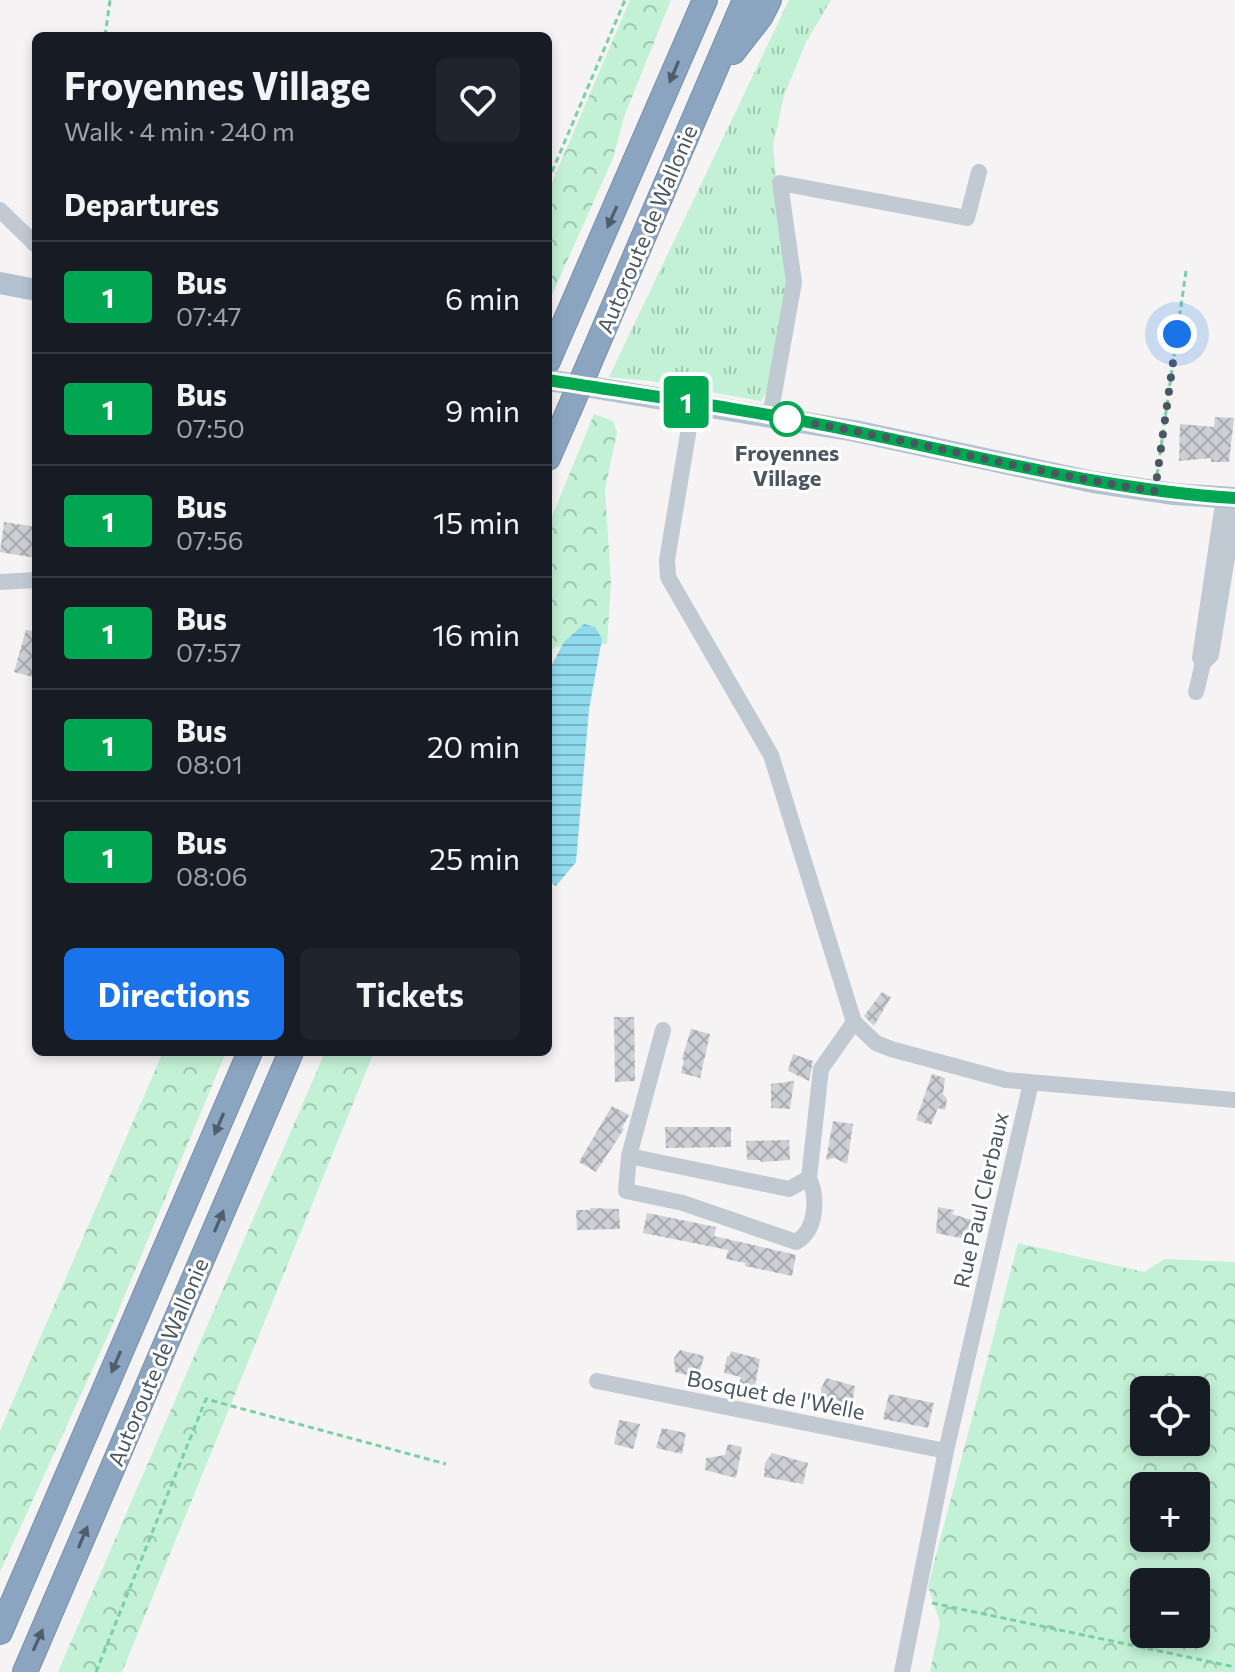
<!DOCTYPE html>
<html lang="en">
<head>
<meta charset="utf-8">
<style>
  body { margin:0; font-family:Commissioner,sans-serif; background:#20242c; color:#f1f3f6; height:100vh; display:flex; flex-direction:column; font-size:30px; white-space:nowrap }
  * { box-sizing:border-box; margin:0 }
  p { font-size:26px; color:#9ea1a6 }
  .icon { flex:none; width:44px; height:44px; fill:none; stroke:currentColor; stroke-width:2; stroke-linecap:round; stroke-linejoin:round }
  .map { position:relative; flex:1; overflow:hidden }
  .panel { position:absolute; left:32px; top:32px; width:520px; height:1024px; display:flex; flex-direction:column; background:#171b24; border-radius:12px; box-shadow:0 4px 12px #0003 }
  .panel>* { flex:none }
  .badge { padding:0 16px; border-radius:6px; font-size:28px; line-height:52px }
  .buttons { position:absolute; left:1130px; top:1376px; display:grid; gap:16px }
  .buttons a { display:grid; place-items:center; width:80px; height:80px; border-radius:12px; background:#171b24; box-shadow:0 4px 12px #0003; font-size:40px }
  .you { position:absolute; width:40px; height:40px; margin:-20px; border:6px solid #fff; border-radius:50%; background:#1a73e8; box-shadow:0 0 0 12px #1a73e833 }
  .map>.badge { position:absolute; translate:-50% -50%; box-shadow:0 0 0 4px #fff }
  h2 { padding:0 32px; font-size:30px; line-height:72px }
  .round { display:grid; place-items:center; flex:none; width:84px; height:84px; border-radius:12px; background:#20242c }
  .headline { display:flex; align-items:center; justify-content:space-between; height:136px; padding:0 32px }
  h1 { font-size:38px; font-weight:700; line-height:60px }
  .cta { display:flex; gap:16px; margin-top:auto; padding:16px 32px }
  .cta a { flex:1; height:92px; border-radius:12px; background:#1a73e8; color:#fff; font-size:32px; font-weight:700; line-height:92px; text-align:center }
  .cta a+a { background:#20242c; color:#f1f3f6 }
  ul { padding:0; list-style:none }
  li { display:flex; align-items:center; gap:24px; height:112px; padding:0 32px; border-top:2px solid #363941 }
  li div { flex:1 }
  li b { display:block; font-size:30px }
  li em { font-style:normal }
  li .badge { min-width:88px; font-weight:700; text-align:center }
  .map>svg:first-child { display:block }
  .grass { fill:url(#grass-tufts) }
  .forest { fill:url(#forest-crowns); fill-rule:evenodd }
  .water { fill:url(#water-rules) }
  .building { fill:url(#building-cross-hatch) }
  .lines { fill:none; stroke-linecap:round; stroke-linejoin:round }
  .highway-casing { stroke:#7690ad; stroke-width:26 }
  .path { stroke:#7ad0a6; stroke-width:3; stroke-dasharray:6 4; stroke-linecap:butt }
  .minor { stroke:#c1cad2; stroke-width:16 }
  .major { stroke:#b3c2d1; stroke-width:22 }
  .highway { stroke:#8ba5c1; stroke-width:24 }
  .highway-bridge-casing { stroke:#7690ad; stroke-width:26; stroke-linecap:butt }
  .highway-bridge { stroke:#8ba5c1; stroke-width:24 }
  .oneway { fill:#505e6b }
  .line-casing { stroke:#fff; stroke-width:18 }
  .line { stroke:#00a651; stroke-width:12 }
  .walk { stroke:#4a5661; stroke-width:8; stroke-dasharray:0 14.4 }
  .stop-dot { fill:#fff; stroke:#00a651; stroke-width:4 }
  .labels { text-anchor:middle; stroke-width:6; stroke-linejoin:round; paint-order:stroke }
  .street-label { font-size:22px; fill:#4a5661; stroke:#fff }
  .stop-label { font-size:22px; font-weight:bold; fill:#4a5661; stroke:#fff }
</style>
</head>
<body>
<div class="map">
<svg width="1235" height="1672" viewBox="0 0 1235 1672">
  <defs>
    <pattern id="grass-tufts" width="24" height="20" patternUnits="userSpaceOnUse" patternTransform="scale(2)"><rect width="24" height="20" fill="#c3f1d5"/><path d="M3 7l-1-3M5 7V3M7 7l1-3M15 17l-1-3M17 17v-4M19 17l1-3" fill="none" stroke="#a0c6b0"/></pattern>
    <pattern id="forest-crowns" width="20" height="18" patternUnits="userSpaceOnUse" patternTransform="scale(2)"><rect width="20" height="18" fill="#c3f1d5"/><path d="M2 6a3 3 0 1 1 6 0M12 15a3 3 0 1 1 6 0" fill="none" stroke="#a0c6b0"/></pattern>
    <pattern id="water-rules" width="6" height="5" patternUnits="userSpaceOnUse" patternTransform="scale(2)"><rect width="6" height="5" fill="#90daee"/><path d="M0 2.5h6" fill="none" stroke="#78b4c4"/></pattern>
    <pattern id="building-cross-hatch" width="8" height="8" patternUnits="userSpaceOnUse" patternTransform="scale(2)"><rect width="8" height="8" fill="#cdcfd5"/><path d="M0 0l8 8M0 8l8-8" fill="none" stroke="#a8abb0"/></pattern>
  </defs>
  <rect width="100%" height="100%" fill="#f5f3f3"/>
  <polygon class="grass" points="789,0 831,0 806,42 784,96 773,146 787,281 773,382 761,401 650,381 609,377"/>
  <g class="forest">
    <polygon points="630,0 671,0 624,117 613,158 548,304 548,192"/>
    <polygon points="594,414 613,421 617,432 605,490 611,583 607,644 555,647 548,653 548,526"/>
    <polygon points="163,1052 226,1052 109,1333 0,1572 0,1431"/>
    <polygon points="325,1052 374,1052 122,1672 58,1672"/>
    <path d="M 1018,1243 L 1144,1272 L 1165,1259 L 1235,1262 L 1235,1672 L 930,1672 L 940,1623 L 928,1586 ZM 1144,1390 L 1196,1390 L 1196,1442 L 1144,1442 ZM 1196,1486 L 1196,1538 L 1144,1538 L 1144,1486 ZM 1196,1582 L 1196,1634 L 1144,1634 L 1144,1582 Z"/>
  </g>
  <polygon class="water" points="584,624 595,627 602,639 589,709 576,862 556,886 548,881 548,672 564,642"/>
  <g class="building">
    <polygon points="1215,417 1234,418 1229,462 1211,462 1211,458 1179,461 1180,424 1214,427"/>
    <polygon points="4,522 36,527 36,558 0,552"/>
    <polygon points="26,630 36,632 36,667 33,677 14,672"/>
    <polygon points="882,992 891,997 874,1026 864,1016"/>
    <polygon points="614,1017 634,1017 635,1081 615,1082"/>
    <polygon points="691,1029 710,1034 700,1078 681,1073 684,1060 682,1059"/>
    <polygon points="793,1054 813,1061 809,1081 788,1071"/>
    <polygon points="932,1074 945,1078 943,1094 947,1099 945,1110 938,1108 931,1125 916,1120"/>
    <polygon points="794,1081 790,1109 771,1108 771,1084"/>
    <polygon points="612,1106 629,1115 622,1128 624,1129 596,1172 579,1162"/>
    <polygon points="833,1121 853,1124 847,1164 834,1158 826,1160"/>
    <polygon points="665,1127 731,1127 731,1147 666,1148"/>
    <polygon points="789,1140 790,1160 761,1162 760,1160 747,1160 746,1141"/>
    <polygon points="938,1207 954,1210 952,1214 975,1221 970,1240 936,1233"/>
    <polygon points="590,1208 619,1209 620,1229 577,1230 576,1210 590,1210"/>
    <polygon points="647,1213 716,1227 714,1236 796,1255 792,1276 745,1266 745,1263 726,1259 728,1250 643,1233"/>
    <polygon points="680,1350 704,1356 698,1378 675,1372 674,1358"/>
    <polygon points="731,1351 760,1359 754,1392 738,1388 741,1377 724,1373 727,1356 730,1356"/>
    <polygon points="826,1378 855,1386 851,1412 836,1411 821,1404 821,1389"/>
    <polygon points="889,1394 934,1403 928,1428 883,1419"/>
    <polygon points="619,1420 640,1424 633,1449 614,1444"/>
    <polygon points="662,1428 686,1433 682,1454 656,1448"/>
    <polygon points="728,1444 742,1447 736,1478 705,1470 706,1458 725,1455"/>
    <polygon points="772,1453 808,1463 803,1484 764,1477 765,1463"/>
  </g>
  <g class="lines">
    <g class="highway-casing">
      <g id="highway">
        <polyline points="733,52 761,16 769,0"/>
        <polyline points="591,359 745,0"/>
        <polyline points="548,361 705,0"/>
        <polyline points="548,458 569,410"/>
        <polyline points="0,1632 250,1052"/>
        <polyline points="25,1672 291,1052"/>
      </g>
    </g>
    <g class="path">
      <polyline points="105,36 110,0"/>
      <polyline points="548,181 625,0"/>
      <polyline points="1157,475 1186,271"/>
      <polyline points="932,1603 1235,1667"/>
      <polyline points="96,1672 206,1399 446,1464"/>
    </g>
    <g class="minor">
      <polyline points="0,210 36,245"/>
      <polyline points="693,404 667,560 668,577 771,755 854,1022 876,1043 891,1049 1006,1080 1235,1100"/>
      <polyline points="770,416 794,282 780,183 967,218 979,172"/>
      <polyline points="1224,497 1200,658 1203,663 1211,655 1235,509"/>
      <polyline points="0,582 36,580"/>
      <polyline points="1196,692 1203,663"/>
      <polyline points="663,1030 629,1156 789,1189 809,1178 821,1069 854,1022"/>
      <path d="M 629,1156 L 626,1191 L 683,1203 L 796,1242 C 817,1230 818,1198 809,1178"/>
      <polyline points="597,1381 946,1451"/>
      <polyline points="902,1672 946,1451 1031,1083"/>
    </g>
    <g class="major">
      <polyline points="0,283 36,290"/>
      <polyline points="548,380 855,431 1093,482 1174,494 1235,498"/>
    </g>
    <use href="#highway" class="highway"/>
    <g class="highway-bridge-casing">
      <polyline id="highway-bridge" points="569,410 591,359"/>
    </g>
    <use href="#highway-bridge" class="highway-bridge"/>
  </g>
  <defs><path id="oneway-solid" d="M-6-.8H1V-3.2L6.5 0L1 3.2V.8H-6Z" transform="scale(2)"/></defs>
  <g class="oneway">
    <use href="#oneway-solid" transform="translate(674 72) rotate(113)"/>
    <use href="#oneway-solid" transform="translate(612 217) rotate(114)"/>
    <use href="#oneway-solid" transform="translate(219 1124) rotate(113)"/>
    <use href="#oneway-solid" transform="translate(219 1221) rotate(-67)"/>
    <use href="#oneway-solid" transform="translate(116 1362) rotate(113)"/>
    <use href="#oneway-solid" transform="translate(83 1537) rotate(-67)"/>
    <use href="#oneway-solid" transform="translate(38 1640) rotate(-66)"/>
  </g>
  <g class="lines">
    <g class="line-casing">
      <path id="line" d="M 548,380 C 650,396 752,410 853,431 C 981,457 1105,490 1235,498"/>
    </g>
    <use href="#line" class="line"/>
    <path class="walk" d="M 787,419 C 911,439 1031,473 1155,491 L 1177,334"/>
  </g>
  <circle class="stop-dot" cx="787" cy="419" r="16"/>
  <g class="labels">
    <g class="street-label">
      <text transform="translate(647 229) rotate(-67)" y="8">Autoroute de Wallonie</text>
      <text transform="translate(981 1200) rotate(-77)" y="8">Rue Paul Clerbaux</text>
      <text transform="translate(158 1362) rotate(-67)" y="8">Autoroute de Wallonie</text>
      <text transform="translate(776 1395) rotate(11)" y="8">Bosquet de l'Welle</text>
    </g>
    <g class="stop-label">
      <text x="787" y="461">Froyennes<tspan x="787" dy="25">Village</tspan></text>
    </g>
  </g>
</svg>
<div class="buttons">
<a><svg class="icon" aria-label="locate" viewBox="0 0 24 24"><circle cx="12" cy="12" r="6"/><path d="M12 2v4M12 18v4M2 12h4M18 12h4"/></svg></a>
<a>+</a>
<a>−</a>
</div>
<div class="you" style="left:1177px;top:334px"></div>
<b class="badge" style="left:686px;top:402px;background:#00a651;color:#fff">1</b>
<section class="panel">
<div class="headline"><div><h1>Froyennes Village</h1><p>Walk · 4 min · 240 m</p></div><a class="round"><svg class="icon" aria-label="heart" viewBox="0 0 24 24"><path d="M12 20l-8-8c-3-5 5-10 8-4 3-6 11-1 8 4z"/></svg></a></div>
<h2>Departures</h2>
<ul>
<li><span class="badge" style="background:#00a651;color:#fff">1</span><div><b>Bus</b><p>07:47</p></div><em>6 min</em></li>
<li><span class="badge" style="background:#00a651;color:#fff">1</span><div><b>Bus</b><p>07:50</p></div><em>9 min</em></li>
<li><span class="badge" style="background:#00a651;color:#fff">1</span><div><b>Bus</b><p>07:56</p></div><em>15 min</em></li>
<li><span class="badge" style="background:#00a651;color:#fff">1</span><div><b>Bus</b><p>07:57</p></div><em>16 min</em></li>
<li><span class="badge" style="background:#00a651;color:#fff">1</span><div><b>Bus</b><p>08:01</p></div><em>20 min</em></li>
<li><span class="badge" style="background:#00a651;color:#fff">1</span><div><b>Bus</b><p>08:06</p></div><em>25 min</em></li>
</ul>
<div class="cta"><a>Directions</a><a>Tickets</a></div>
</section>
</div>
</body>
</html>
